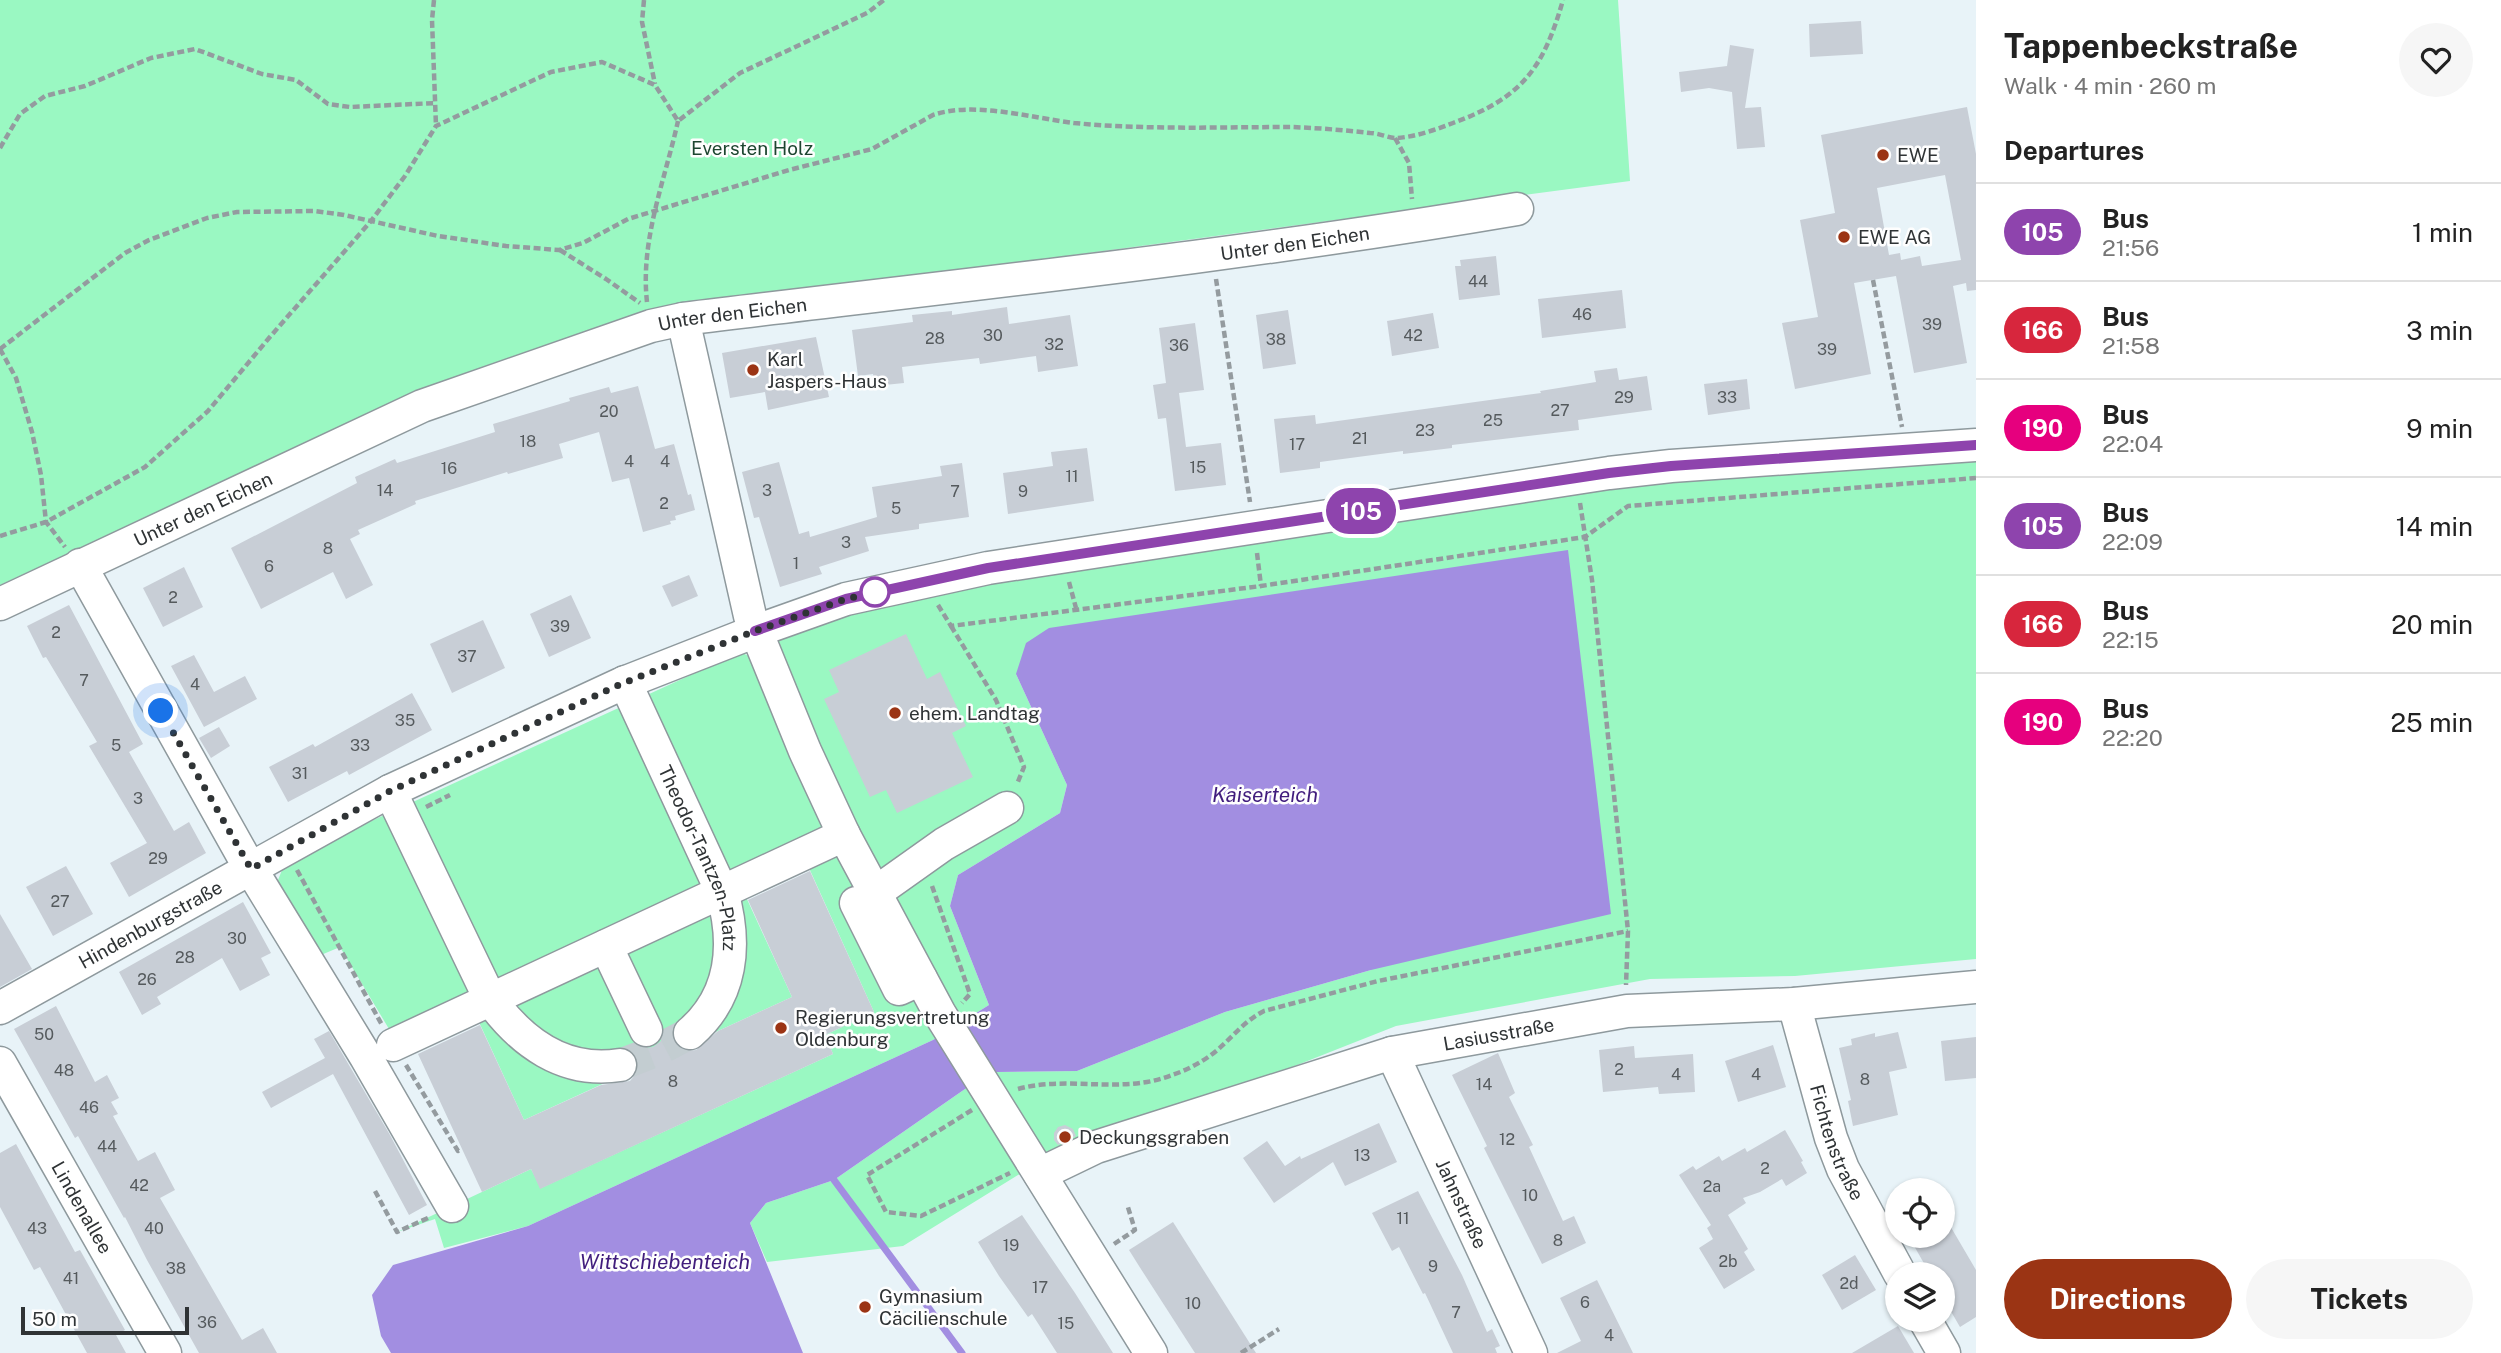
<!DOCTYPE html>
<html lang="en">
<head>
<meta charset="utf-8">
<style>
  body { margin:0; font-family:"Public Sans",sans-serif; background:#f6f6f6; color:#222; height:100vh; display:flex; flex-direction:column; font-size:26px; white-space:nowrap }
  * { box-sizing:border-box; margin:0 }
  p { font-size:23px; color:#767676 }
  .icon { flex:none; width:38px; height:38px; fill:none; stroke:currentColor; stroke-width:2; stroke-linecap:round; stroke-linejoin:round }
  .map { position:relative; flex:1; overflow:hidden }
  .drawer { display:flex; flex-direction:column; background:#fff; width:525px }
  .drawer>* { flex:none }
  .badge { padding:0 14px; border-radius:23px; font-size:24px; line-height:46px }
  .tools { position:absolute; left:1885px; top:1178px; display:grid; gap:14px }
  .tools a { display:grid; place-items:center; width:70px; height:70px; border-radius:50%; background:#fff; box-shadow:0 2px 5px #0004; font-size:35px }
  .scale { position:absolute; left:21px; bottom:18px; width:168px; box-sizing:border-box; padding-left:7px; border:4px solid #2f3335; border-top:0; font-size:19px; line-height:24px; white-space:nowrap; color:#2f3335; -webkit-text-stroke:5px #fefefe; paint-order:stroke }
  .you { position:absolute; width:35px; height:35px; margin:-18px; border:5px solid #fff; border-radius:50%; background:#1a73e8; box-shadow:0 0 0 10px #1a73e833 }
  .map>.badge { position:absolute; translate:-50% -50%; box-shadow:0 0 0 4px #fff }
  h2 { padding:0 28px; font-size:26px; line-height:63px }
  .round { display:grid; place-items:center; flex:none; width:74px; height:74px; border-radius:37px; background:#f6f6f6 }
  .overview { display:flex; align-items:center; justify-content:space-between; height:119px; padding:0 28px }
  h1 { font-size:33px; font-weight:700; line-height:52px }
  .primary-button { display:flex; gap:14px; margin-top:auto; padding:14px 28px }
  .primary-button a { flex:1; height:80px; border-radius:42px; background:#9b3414; color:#fff; font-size:28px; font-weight:700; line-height:80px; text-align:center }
  .primary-button a+a { background:#f6f6f6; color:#222 }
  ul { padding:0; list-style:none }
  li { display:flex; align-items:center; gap:21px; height:98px; padding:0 28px; border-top:2px solid #e0e0e0 }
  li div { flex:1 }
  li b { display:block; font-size:26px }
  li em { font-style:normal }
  li .badge { min-width:77px; font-weight:700; text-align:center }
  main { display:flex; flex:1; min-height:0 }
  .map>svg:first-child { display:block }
  .green { fill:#9af8c2 }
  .water { fill:#a28ee1 }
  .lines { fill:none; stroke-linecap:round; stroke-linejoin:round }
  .stream { stroke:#a28ee1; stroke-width:7 }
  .building { fill:#c8ced6; fill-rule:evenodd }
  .minor-tunnel { stroke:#c3cdd1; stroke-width:32; stroke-dasharray:32 16; stroke-linecap:butt }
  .minor-casing { stroke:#8e999d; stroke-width:35 }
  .path { stroke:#949b9f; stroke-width:4.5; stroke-dasharray:7 3.5; stroke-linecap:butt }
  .minor { stroke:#fff; stroke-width:32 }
  .line-casing { stroke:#fff; stroke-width:16 }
  .line { stroke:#8e44ad; stroke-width:10 }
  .walk { stroke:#2f3335; stroke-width:7; stroke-dasharray:0 12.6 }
  .poi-dot { fill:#9b3414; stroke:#fefefe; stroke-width:2.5 }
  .stop-dot { fill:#fff; stroke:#8e44ad; stroke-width:3.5 }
  .labels { text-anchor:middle; stroke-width:5; stroke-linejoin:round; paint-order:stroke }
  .number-label { font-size:16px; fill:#555a5d }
  .park-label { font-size:19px; fill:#1d4630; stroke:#fefefe }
  .poi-label { font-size:19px; fill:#2f3335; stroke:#fefefe; text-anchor:start }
  .street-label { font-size:19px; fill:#2f3335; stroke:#fefefe }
  .water-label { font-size:21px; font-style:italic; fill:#411d7d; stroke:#fefefe }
</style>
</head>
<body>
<main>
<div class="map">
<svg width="1976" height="1353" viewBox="0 0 1976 1353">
  <rect width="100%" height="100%" fill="#e8f3f8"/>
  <g class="green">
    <polygon points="0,0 1618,0 1630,181 675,308 176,504 0,585"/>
    <polygon points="1976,445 1976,959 1795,976 1650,979 1396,1026 1018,1175 903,1246 767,1262 750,1223 766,1203 834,1180 965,1089 996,1072 1077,1071 1225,1012 1371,970 1016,674 1067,785 1060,813 958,875 950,906 989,1005 933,1040 528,1226 444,1248 435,1219 397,1232 531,1169 541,1188 833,1054 825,1035 874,1012 809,868 746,897 792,997 524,1120 478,1020 392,1034 340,947 321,955 276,885 286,860 741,652 754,659 756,631 846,599 1609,473"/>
  </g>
  <polygon class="water" points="1568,550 1611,914 1371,970 1225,1012 1077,1071 996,1072 965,1089 834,1180 766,1203 750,1223 803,1353 391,1353 381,1336 372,1295 393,1265 528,1226 933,1040 989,1005 950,906 958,875 1060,813 1067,785 1016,674 1026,643 1049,628"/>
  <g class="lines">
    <polyline class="stream" points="834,1180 962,1353"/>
  </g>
  <g class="building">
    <polygon points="1861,21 1863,54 1810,57 1809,24"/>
    <polygon points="1730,45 1754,49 1745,108 1761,107 1765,147 1737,149 1732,92 1709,88 1681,92 1679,72 1727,66"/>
    <path d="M 1967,107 L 1976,154 L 1976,290 L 1967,291 L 1966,283 L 1953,286 L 1967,363 L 1914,373 L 1896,276 L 1854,283 L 1871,374 L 1795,389 L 1782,323 L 1818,317 L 1800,220 L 1835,213 L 1821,135 ZM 1945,175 L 1961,260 L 1922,266 L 1920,256 L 1901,260 L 1900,253 L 1889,255 L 1877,188 Z"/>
    <polygon points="1496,256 1500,295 1459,300 1455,266 1461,266 1460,260"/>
    <polygon points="1622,290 1626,328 1542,338 1538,299"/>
    <polygon points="1007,307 1009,324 1070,315 1078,366 1038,372 1036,356 980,364 979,358 902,367 904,383 875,386 873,374 858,376 852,330 913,322 912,315 952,311 952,315"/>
    <polygon points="1288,310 1296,364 1263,369 1256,315"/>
    <polygon points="1433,313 1439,348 1392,356 1387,321"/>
    <polygon points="1195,323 1204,390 1179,393 1186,447 1221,443 1226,485 1175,491 1166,418 1158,419 1153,385 1166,383 1159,328"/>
    <polygon points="816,337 829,397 768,410 765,392 730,398 722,353"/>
    <polygon points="1617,368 1619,380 1647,376 1652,410 1578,420 1579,430 1452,445 1452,448 1403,454 1403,451 1320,462 1320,468 1280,473 1274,419 1315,415 1316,424 1541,393 1540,391 1596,382 1594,371"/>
    <polygon points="1747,379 1750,409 1708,415 1704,384"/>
    <polygon points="638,386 655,449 674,444 688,495 691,494 695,510 675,516 676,520 670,521 671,524 643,532 629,478 612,482 599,432 559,444 563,458 508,474 507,472 415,501 416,504 358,530 360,534 350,539 373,585 346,599 333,572 261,609 231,548 357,483 355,477 395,459 397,463 495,432 493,424 570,401 569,398 609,387 611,393"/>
    <polygon points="1087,448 1094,501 1008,514 1003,473 1053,466 1051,452"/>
    <polygon points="779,462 799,534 809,531 810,537 877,517 872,487 942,476 940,466 962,463 969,517 919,524 919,529 865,537 869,551 819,567 822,574 780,587 759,517 754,518 742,472"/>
    <polygon points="184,567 203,607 163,627 143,588"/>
    <polygon points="689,575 698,596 672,607 662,586"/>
    <polygon points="571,595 591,638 549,657 530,614"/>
    <polygon points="69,605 143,744 129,752 174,831 189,822 206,853 129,897 110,863 147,843 89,746 97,742 46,657 43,658 27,626"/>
    <polygon points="483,620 505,668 452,693 430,644"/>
    <polygon points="906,634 927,679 940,672 966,726 952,733 973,777 897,813 886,790 870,797 824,699 839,692 829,670"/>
    <polygon points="194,655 214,692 245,676 257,699 204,727 171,666"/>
    <polygon points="412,693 432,730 349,775 347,771 288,802 269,767 313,744 315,747"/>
    <polygon points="219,727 230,746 211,758 199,738"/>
    <polygon points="66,866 93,914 53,936 26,887"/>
    <polygon points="810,871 874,1012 825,1035 833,1054 540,1189 531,1169 482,1192 418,1054 480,1025 524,1120 601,1085 630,1081 636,1074 638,1063 635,1054 627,1048 635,1045 644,1048 653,1047 661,1041 664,1031 673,1027 672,1037 677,1046 686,1051 696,1050 718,1031 792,997 748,900"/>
    <polygon points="243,902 271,953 261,958 270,975 240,991 222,958 157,997 161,1004 142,1015 119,972"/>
    <polygon points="0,914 32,969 0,987"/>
    <polygon points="56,1006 95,1082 107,1075 119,1098 111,1102 118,1114 113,1116 138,1161 155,1152 175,1190 160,1198 242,1340 263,1328 277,1353 199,1353 147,1260 125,1217 124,1218 78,1136 75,1138 14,1029"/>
    <polygon points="329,1031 390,1135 427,1205 409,1215 333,1074 271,1108 262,1092 325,1058 314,1039"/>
    <polygon points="1898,1032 1907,1068 1889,1072 1898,1115 1853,1126 1848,1101 1851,1100 1839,1048 1852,1045 1851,1039 1875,1033 1875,1037"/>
    <polygon points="1976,1037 1976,1078 1945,1081 1941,1041"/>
    <polygon points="1773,1045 1786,1087 1738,1102 1725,1061"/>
    <polygon points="1634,1046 1635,1058 1693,1054 1695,1092 1659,1094 1658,1087 1603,1092 1599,1050"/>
    <polygon points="1498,1053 1515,1093 1509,1097 1533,1145 1529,1147 1563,1221 1574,1216 1586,1243 1542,1264 1484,1148 1487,1146 1452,1075"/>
    <polygon points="1379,1123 1397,1162 1345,1186 1333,1162 1274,1203 1243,1158 1267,1141 1285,1166 1300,1156 1301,1159"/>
    <polygon points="1065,1125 1073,1129 1076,1136 1058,1145 1054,1140 1054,1133 1058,1127"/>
    <polygon points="1785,1130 1803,1161 1801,1162 1807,1173 1786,1186 1782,1179 1760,1192 1743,1198 1746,1203 1728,1215 1748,1249 1744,1252 1755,1270 1724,1289 1699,1248 1713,1239 1707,1228 1711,1225 1679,1175 1693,1166 1696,1170 1719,1156 1722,1161 1745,1148 1747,1152"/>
    <polygon points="16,1144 75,1252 80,1250 125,1330 116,1335 126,1353 87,1353 40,1267 34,1270 0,1207 0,1153"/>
    <polygon points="1418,1191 1462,1275 1487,1332 1492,1329 1500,1346 1495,1348 1497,1353 1453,1353 1425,1293 1423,1294 1399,1247 1392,1251 1372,1213"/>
    <polygon points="1942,1212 1976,1270 1976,1317 1960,1327 1942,1296 1942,1274 1930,1274 1913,1244 1928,1236 1942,1236"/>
    <polygon points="1022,1215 1075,1293 1113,1353 1057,1353 1032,1314 1028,1317 999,1276 978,1242"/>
    <polygon points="1173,1222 1256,1353 1195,1353 1139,1266 1129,1250"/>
    <polygon points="1855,1255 1876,1290 1842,1310 1822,1275"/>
    <polygon points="1597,1280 1633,1353 1557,1353 1581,1341 1560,1298"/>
    <polygon points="1898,1326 1914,1353 1852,1353"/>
  </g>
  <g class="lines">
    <polyline class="minor-tunnel" points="620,1065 656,1051 690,1033"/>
    <g class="minor-casing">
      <g id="minor">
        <polyline points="683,319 750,616 805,751 844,835 940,1014 1151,1353"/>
        <polyline points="80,565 243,856 366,1057 452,1206"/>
        <path id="s1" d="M 0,604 L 422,406 L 651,326 L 683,319 C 961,285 1241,256 1517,209"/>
        <path id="s2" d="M 625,682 L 722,892 C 737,944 733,996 690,1033"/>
        <path d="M 390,791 L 490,999 C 521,1042 564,1074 620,1065"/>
        <polyline points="875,893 944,844 1007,808"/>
        <polyline points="856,903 899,989 921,979"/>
        <polyline points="606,946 646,1030"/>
        <path id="s3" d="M 1794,1004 L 1831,1138 L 1843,1169 L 1900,1274"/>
        <path id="s4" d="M 0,1008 L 390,791 L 621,684 L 756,631 L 846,599 L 988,568 L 1609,473 L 1671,466 L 1976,445"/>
        <polyline points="393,1045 844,835"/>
        <path id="s5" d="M 1392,1053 L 1531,1353"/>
        <path id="s6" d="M 0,1063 L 165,1353"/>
        <path id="s7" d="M 1040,1174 L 1096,1147 L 1392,1053 L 1627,1011 L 1794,1004 L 1976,987"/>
        <polyline points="1925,1320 1944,1353"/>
      </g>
    </g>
    <g class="path">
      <polyline points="434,0 432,20 436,126"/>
      <polyline points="644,0 642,22 655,84"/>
      <polyline points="1395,138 1409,163 1412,199"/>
      <polyline points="0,148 20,114 45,96 85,86 151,58 195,49 262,74 296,80 328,104 350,107 436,103"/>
      <polyline points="560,250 606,279 640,303"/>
      <polyline points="1216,279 1250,502"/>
      <polyline points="1873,280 1902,427"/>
      <path d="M 647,302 C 640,240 665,180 678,121"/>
      <path d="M 0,349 L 125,253 L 149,240 L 207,218 L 237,212 L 315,211 L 344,215 L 438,236 L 506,246 L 559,250 L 583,243 L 628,219 L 789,170 L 872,149 L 933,115 C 974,101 1032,118 1074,123 C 1147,130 1219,127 1291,127 C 1317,128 1344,130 1370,133 C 1379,133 1388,138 1396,138 C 1415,137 1435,130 1453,123 C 1521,98 1543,70 1563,0"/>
      <polyline points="0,349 16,378 32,432 41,475 46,522 65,547"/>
      <polyline points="1580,503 1592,580 1628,931 1626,985"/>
      <polyline points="0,536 46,522 145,467 208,411 269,338 371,221 405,176 436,126 551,72 602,62 655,85 678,121 740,73 867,13 884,0"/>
      <polyline points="1257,553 1261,586"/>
      <polyline points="1069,582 1076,608"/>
      <polyline points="938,605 951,626 1261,586 1585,537 1628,506 1976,478"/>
      <polyline points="951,626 996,700 1024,767 1017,784"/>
      <polyline points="426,807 450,795"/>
      <polyline points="297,870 382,1025"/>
      <polyline points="932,886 970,994 962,1003"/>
      <polyline points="406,1065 458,1151 462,1149"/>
      <path d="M 1018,1089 C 1068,1075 1122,1095 1172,1075 C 1185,1071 1200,1063 1211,1055 C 1230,1041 1242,1022 1264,1011 L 1378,981 L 1628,931"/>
      <polyline points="972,1110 867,1175 886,1212 921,1216 1010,1173"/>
      <polyline points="375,1191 397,1232 430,1217"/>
      <polyline points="1114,1244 1135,1230 1127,1204"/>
      <polyline points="1241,1353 1279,1329"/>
    </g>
    <use href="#minor" class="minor"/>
  </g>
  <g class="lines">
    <g class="line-casing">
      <polyline id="line" points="755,631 846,599 988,568 1609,473 1671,466 1976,445"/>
    </g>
    <use href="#line" class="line"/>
    <polyline class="walk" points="161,711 251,869 390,791 621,684 755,631 846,599 875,592"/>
  </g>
  <g class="poi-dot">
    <circle cx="1883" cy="155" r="7"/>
    <circle cx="1844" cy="237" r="7"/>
    <circle cx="753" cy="370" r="7"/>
    <circle cx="895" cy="713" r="7"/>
    <circle cx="781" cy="1028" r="7"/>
    <circle cx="1065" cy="1137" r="7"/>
    <circle cx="865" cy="1307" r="7"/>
  </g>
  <circle class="stop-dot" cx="875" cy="592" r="14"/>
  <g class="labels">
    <g class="number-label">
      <text x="1478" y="287">44</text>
      <text x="1582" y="320">46</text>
      <text x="1932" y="330">39</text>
      <text x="993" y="341">30</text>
      <text x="1413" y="341">42</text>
      <text x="935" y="344">28</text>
      <text x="1276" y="345">38</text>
      <text x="1054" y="350">32</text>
      <text x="1179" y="351">36</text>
      <text x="1827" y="355">39</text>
      <text x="1624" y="403">29</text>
      <text x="1727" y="403">33</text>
      <text x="1560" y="416">27</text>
      <text x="609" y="417">20</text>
      <text x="1493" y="426">25</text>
      <text x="1425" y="436">23</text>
      <text x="1360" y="444">21</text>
      <text x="528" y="447">18</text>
      <text x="1297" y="450">17</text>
      <text x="629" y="467">4</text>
      <text x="665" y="467">4</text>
      <text x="1198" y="473">15</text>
      <text x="449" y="474">16</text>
      <text x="1072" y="482">11</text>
      <text x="385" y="496">14</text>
      <text x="767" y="496">3</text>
      <text x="955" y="497">7</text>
      <text x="1023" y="497">9</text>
      <text x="664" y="509">2</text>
      <text x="896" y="514">5</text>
      <text x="846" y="548">3</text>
      <text x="328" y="554">8</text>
      <text x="796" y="569">1</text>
      <text x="269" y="572">6</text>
      <text x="173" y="603">2</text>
      <text x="560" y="632">39</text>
      <text x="56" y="638">2</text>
      <text x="467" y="662">37</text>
      <text x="84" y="686">7</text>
      <text x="195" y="690">4</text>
      <text x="405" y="726">35</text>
      <text x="116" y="751">5</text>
      <text x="360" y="751">33</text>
      <text x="300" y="779">31</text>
      <text x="138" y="804">3</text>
      <text x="158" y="864">29</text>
      <text x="60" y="907">27</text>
      <text x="237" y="944">30</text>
      <text x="185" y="963">28</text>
      <text x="147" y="985">26</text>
      <text x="44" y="1040">50</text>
      <text x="1619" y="1075">2</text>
      <text x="64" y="1076">48</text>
      <text x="1676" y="1080">4</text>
      <text x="1756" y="1080">4</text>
      <text x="1865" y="1085">8</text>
      <text x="673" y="1087">8</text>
      <text x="1484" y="1090">14</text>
      <text x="89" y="1113">46</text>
      <text x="1507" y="1145">12</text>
      <text x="107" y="1152">44</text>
      <text x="1362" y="1161">13</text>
      <text x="1765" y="1174">2</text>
      <text x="139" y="1191">42</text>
      <text x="1712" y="1192">2a</text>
      <text x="1530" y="1201">10</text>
      <text x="1403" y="1224">11</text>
      <text x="37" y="1234">43</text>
      <text x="154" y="1234">40</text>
      <text x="1558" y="1246">8</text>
      <text x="1011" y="1251">19</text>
      <text x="1728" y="1267">2b</text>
      <text x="1433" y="1272">9</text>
      <text x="176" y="1274">38</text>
      <text x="71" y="1284">41</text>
      <text x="1849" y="1289">2d</text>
      <text x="1040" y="1293">17</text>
      <text x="1585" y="1308">6</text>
      <text x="1193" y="1309">10</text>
      <text x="1456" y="1318">7</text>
      <text x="207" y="1328">36</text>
      <text x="1066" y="1329">15</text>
      <text x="1609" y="1341">4</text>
    </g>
    <g class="park-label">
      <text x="752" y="155">Eversten Holz</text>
    </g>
    <g class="poi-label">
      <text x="1897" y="162">EWE</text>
      <text x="1858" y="244">EWE AG</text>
      <text x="767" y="366">Karl<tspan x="767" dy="22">Jaspers-Haus</tspan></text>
      <text x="909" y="720">ehem. Landtag</text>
      <text x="795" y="1024">Regierungsvertretung<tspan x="795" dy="22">Oldenburg</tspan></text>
      <text x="1079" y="1144">Deckungsgraben</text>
      <text x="879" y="1303">Gymnasium<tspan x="879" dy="22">Cäcilienschule</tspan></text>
    </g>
    <g class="street-label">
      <text dy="7" stroke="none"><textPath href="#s1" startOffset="1358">Unter den Eichen</textPath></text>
      <text dy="7" stroke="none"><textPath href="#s1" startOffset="791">Unter den Eichen</textPath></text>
      <text dy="7" stroke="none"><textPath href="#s1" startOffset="224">Unter den Eichen</textPath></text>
      <text dy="7" stroke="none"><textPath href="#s2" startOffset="192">Theodor-Tantzen-Platz</textPath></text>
      <text dy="7" stroke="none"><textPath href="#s4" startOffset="172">Hindenburgstraße</textPath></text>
      <text dy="7" stroke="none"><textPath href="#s7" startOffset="481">Lasiusstraße</textPath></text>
      <text dy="7" stroke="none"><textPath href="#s3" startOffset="145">Fichtenstraße</textPath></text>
      <text dy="7" stroke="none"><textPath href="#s5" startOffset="166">Jahnstraße</textPath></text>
      <text dy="7" stroke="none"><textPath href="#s6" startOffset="166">Lindenallee</textPath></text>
    </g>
    <g class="water-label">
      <text x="1265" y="802">Kaiserteich</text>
      <text x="665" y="1269">Wittschiebenteich</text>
    </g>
  </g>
</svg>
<div class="tools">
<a><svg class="icon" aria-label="locate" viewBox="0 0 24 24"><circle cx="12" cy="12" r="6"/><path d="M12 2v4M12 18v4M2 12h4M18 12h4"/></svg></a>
<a><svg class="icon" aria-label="layers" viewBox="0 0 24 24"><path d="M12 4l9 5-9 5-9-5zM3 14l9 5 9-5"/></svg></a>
</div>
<div class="scale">50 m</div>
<div class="you" style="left:161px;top:711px"></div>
<b class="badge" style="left:1361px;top:511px;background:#8e44ad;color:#fff">105</b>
</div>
<section class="drawer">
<div class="overview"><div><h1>Tappenbeckstraße</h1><p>Walk · 4 min · 260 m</p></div><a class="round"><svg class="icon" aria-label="heart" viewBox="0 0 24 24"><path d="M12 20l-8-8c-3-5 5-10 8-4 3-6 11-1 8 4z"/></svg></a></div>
<h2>Departures</h2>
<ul>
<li><span class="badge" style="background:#8e44ad;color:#fff">105</span><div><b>Bus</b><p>21:56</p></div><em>1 min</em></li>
<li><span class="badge" style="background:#d7263d;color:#fff">166</span><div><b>Bus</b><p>21:58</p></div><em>3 min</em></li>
<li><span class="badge" style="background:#e6007e;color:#fff">190</span><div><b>Bus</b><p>22:04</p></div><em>9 min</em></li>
<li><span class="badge" style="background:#8e44ad;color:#fff">105</span><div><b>Bus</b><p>22:09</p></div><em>14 min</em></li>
<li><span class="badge" style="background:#d7263d;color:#fff">166</span><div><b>Bus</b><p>22:15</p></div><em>20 min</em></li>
<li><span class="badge" style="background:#e6007e;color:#fff">190</span><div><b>Bus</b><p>22:20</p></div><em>25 min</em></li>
</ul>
<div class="primary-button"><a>Directions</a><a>Tickets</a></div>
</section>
</main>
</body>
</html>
